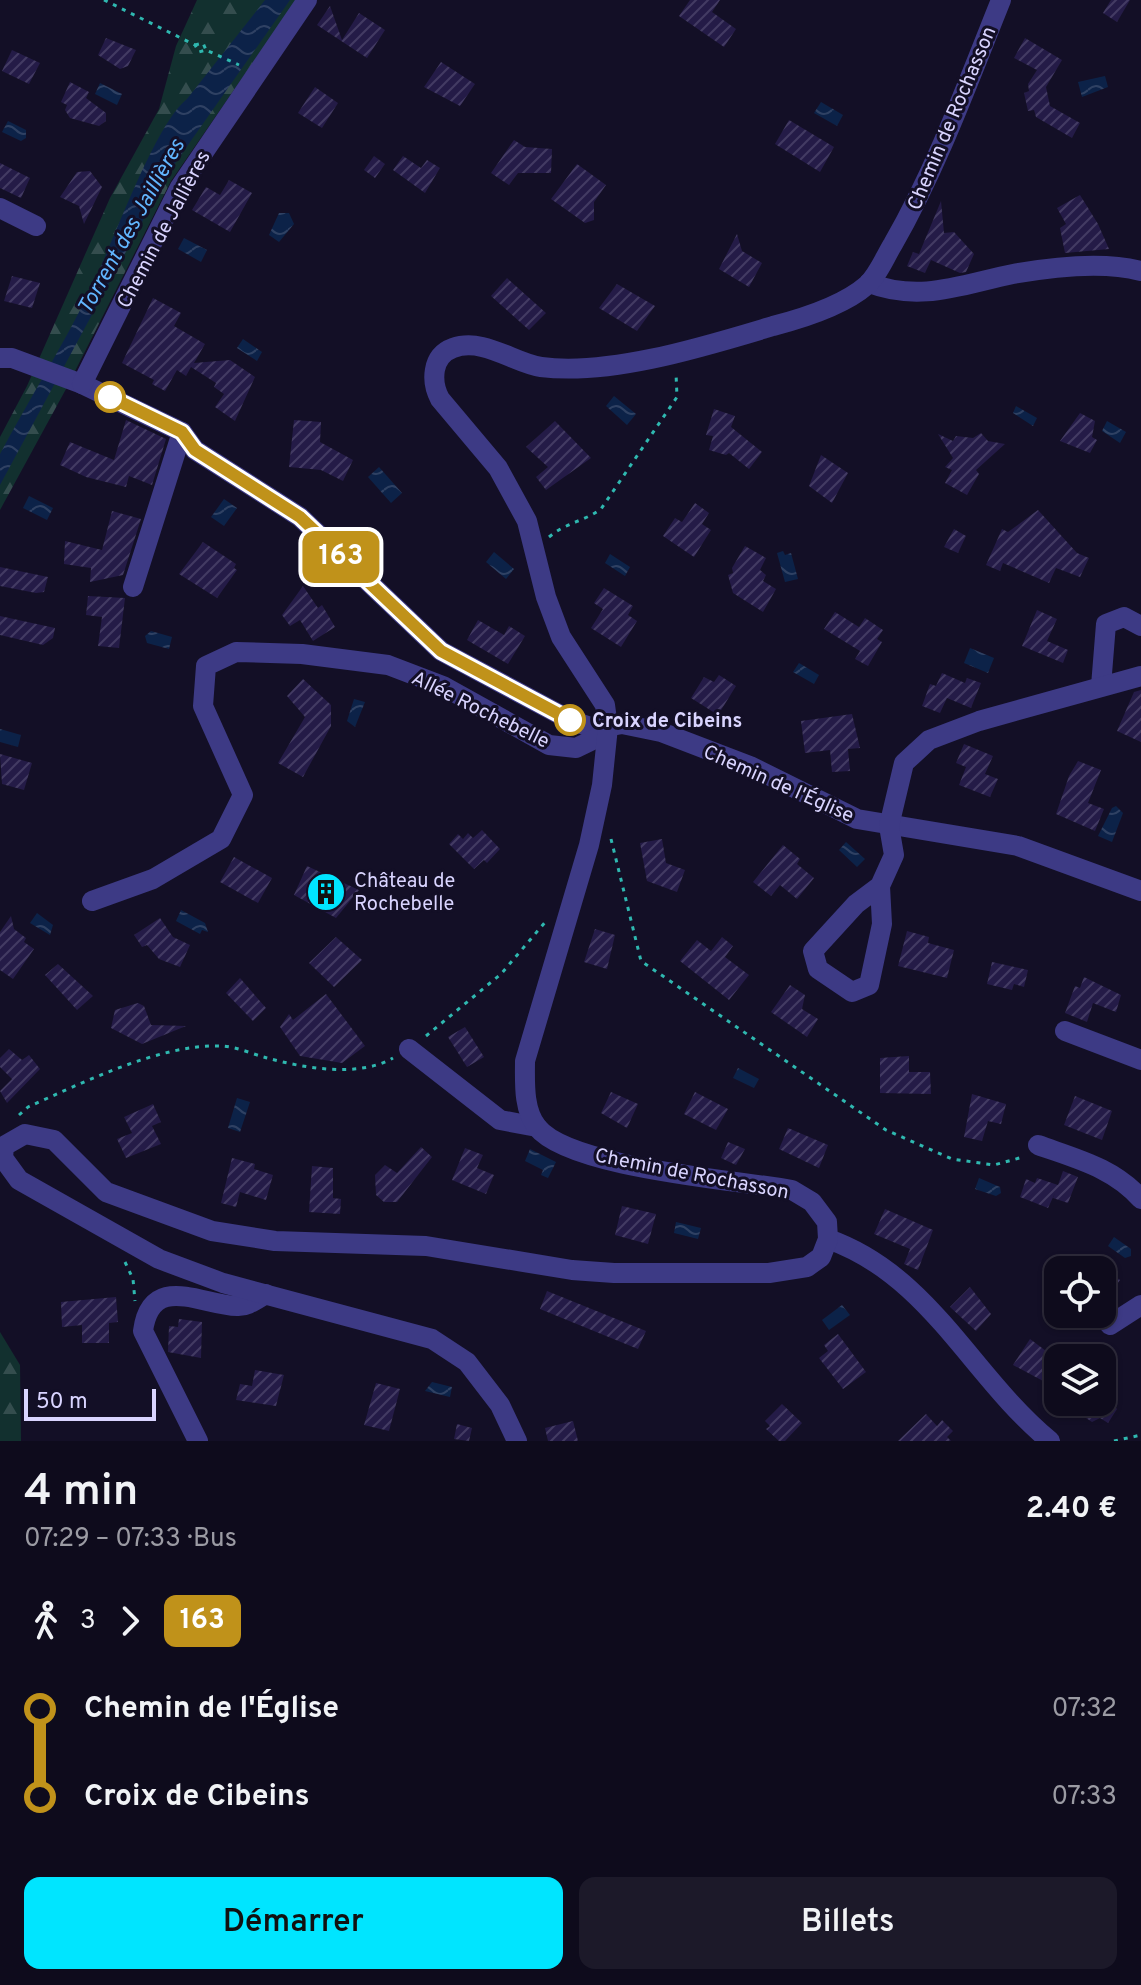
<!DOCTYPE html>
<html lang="fr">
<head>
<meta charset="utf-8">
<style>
  body { margin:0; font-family:Overpass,sans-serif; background:#1c1929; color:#f1f3f6; height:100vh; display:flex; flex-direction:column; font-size:30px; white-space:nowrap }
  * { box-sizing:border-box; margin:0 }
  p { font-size:26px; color:#9b9ba3 }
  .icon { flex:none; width:44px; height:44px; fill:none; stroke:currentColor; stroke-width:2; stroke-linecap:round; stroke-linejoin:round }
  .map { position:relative; height:1441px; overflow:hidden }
  .side { display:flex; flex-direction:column; background:#0e0b1c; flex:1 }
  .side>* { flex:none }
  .badge { padding:0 16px; border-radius:12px; font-size:28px; line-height:52px }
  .fabs { position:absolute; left:1044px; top:1256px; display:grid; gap:16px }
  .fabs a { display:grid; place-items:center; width:72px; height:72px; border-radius:16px; background:#0e0b1c; box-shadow:0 2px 6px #0004,0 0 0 2px #2e2b3b; font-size:40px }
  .scale { position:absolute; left:24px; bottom:20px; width:132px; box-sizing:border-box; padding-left:8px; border:4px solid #d9d4ff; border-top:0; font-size:22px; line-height:28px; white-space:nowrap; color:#d9d4ff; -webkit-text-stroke:6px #130f26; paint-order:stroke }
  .map>.badge { position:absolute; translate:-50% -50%; box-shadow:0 0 0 4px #fff }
  .legs { display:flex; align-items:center; gap:12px; height:88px; padding:0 24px; font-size:26px }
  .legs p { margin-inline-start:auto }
  .overview { display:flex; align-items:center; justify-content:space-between; height:136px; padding:0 24px }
  h1 { font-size:44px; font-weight:600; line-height:60px }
  .action { display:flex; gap:16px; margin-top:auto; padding:16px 24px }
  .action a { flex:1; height:92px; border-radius:16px; background:#00e5ff; color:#111; font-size:32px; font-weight:600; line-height:92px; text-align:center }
  .action a+a { background:#1c1929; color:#f1f3f6 }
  ul { padding:0 24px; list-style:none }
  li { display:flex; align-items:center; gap:28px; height:88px; font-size:30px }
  li i { display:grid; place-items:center; width:12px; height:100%; margin:0 10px; background:currentColor }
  li i::after { content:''; width:20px; height:20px; margin:-10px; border:6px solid; border-radius:50%; background:#0e0b1c }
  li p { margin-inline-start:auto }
  li:first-child i { background:linear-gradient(#0000 50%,currentColor 0) }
  li:last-child i { background:linear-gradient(currentColor 50%,#0000 0) }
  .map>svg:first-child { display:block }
  .forest { fill:url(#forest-firs) }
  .water { fill:url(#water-waves) }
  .building { fill:url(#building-hatch) }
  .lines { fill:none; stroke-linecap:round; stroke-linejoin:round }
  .path { stroke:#2fb8b0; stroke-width:3; stroke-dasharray:4 6; stroke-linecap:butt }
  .minor { stroke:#3d3a85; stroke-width:20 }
  .line-1-casing { stroke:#fff; stroke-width:18 }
  .line-1 { stroke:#c0921a; stroke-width:12 }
  .stop-1-dot { fill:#fff; stroke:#c0921a; stroke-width:4 }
  .labels { text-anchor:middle; stroke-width:6; stroke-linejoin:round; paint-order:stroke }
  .street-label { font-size:20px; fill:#d9d4ff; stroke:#130f26 }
  .stop-label { font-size:20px; font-weight:bold; fill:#d9d4ff; stroke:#130f26; text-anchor:start }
  .poi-label { font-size:20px; fill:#d9d4ff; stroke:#130f26; text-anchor:start }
  .water-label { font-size:22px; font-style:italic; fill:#62b6ff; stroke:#130f26 }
</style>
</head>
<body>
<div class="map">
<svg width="1141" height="1441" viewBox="0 0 1141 1441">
  <defs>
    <pattern id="forest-firs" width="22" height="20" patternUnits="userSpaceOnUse" patternTransform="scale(2)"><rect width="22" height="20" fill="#12302f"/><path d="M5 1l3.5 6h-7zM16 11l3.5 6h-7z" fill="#344d4e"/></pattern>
    <pattern id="water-waves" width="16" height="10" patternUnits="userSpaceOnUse" patternTransform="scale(2)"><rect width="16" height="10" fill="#0c2248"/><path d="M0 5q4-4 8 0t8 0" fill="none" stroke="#2f4163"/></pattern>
    <pattern id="building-hatch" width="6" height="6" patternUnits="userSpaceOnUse" patternTransform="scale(2)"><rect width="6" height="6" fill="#241b47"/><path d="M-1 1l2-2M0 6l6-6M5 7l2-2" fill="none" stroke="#433b63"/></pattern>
  </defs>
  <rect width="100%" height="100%" fill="#130f26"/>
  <g class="forest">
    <polygon points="197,0 296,0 171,181 66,389 0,510 0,437 27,386 110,198 159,109 176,46"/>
    <polygon points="0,1332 20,1365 21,1441 0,1441"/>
  </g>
  <g class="water">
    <path d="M 265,0 L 290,0 L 169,172 L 0,485 L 0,454 C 29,399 64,345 91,288 C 113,244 154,125 187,99 Z"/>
    <polygon points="1105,76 1108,87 1082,97 1078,82"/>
    <polygon points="100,83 122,94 117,105 95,94"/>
    <polygon points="821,102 843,115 837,126 814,113"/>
    <polygon points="8,121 26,130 26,138 21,141 2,132"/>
    <polygon points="279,213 289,213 294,224 279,242 269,235"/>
    <polygon points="184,238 207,250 201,262 178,249"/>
    <polygon points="243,339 262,352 257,361 237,348"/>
    <polygon points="614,396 636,414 627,425 606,406"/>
    <polygon points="1016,406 1037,418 1033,426 1013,413"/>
    <polygon points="1107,421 1126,432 1120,443 1102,431"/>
    <polygon points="379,467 402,493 391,503 368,477"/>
    <polygon points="29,496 53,508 47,520 23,508"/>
    <polygon points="224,499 237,508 224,526 211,517"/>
    <polygon points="783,551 785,555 791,553 798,579 785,582 777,553"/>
    <polygon points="494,552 514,569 506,579 486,562"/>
    <polygon points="610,554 630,567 625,576 605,563"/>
    <polygon points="151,631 172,637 169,649 147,643 145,636"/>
    <polygon points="970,648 994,658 988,673 964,663"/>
    <polygon points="799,663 819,675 814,684 793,672"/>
    <polygon points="354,699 365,702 355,727 347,721"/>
    <polygon points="0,729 21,735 18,747 0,742"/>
    <polygon points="1116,806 1123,813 1112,842 1098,836 1112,808"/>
    <polygon points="846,842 865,859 857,867 839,850"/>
    <polygon points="181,910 205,923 208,932 202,930 200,934 176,921"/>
    <polygon points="37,913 53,925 50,935 30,923"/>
    <polygon points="738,1068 759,1079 754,1088 733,1078"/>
    <polygon points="237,1098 250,1102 240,1132 228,1128"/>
    <polygon points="530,1149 556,1162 548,1178 541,1175 543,1170 525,1161"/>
    <polygon points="979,1178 1000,1187 1001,1193 996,1196 975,1189"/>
    <polygon points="676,1222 701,1228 698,1239 674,1233"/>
    <polygon points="1114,1237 1131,1249 1131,1256 1125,1258 1108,1246"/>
    <polygon points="842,1305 850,1315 829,1330 822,1320"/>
    <polygon points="432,1382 452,1387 450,1397 425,1391"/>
  </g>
  <g class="building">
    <polygon points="690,0 720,0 712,12 736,29 724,47 679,16"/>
    <polygon points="1111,0 1130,0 1117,22 1103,13"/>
    <polygon points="330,6 342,40 359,13 385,30 367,58 317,25"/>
    <polygon points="106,38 136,50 128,66 120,69 98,55"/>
    <polygon points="1025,38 1062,60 1046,87 1050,106 1080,123 1072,138 1036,117 1034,110 1028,111 1024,93 1029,91 1028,84 1037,70 1014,58"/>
    <polygon points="12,50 40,63 29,84 2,71"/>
    <polygon points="441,62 475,84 460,106 424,87"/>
    <polygon points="70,82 89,92 86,98 106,113 106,121 99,126 70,118 65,110 67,105 61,102"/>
    <polygon points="315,87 338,103 322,128 298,113"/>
    <polygon points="789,120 834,147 820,172 775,144"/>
    <polygon points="514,140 525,147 552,149 551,173 518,173 509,185 491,173"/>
    <polygon points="374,156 385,164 375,178 364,170"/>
    <polygon points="403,156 421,168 427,160 440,168 425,193 393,170"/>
    <polygon points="0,163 30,178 21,198 0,188"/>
    <polygon points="577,164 606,185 594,202 594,220 585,223 551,199"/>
    <polygon points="90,171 102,187 84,224 79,206 60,197 77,172"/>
    <polygon points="229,180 252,193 230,232 192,210 206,187 220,195"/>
    <polygon points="1080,195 1098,224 1109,249 1065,253 1060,228 1066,224 1057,208"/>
    <polygon points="941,201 944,233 954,232 974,254 966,272 960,273 931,260 925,273 907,266 913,252 919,254"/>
    <polygon points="737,234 742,251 762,263 749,287 719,269"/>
    <polygon points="12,276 40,283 32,308 4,301"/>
    <polygon points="507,278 546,313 529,330 491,296"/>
    <polygon points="617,284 655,306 637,331 599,308"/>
    <polygon points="153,298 181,313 174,326 205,344 194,363 230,360 255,377 235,421 215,407 224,394 214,387 216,383 191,367 186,376 177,370 165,391 152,384 154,380 122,363"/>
    <polygon points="714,409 735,416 731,427 762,452 749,469 729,453 726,455 709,450 713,436 706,435"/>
    <polygon points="1080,413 1095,421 1092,437 1097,440 1090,453 1060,441"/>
    <polygon points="126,420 166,439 152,485 129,476 126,487 86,477 60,465 70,442 114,460"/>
    <polygon points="294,420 321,422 320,442 353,460 343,481 321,470 289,467"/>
    <polygon points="555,421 591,458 546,490 536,477 548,467 526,447"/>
    <polygon points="981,433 988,441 1005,444 976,470 979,474 967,495 945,483 952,470 945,467 953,458 938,434 953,441 956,436 973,438"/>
    <polygon points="821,455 848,473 832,503 809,486"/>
    <polygon points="695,503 709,513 702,524 711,530 694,557 663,536 675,518 682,522"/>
    <polygon points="1038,510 1077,553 1089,558 1080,577 1056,568 1049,583 1003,563 1000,571 986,565 1002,529 1008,532"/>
    <polygon points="112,511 141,519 123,575 90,582 91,568 64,564 65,541 102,550"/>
    <polygon points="954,529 966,536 958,553 944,547"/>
    <polygon points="203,542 236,564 234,568 237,570 217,598 179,574"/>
    <polygon points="745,546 766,558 760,570 766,575 763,581 776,589 763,612 733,593 728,575 733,573 732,568"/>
    <polygon points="0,567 48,577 44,592 36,593 0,586"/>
    <polygon points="303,586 318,608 322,605 335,627 313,641 300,620 290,626 282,615"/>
    <polygon points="604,588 633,606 628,615 637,621 621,647 591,628 603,609 594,603"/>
    <polygon points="88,596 125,598 119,648 98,646 102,617 86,615"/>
    <polygon points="1037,610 1057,619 1047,641 1068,650 1063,663 1022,646"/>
    <polygon points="835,612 859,627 865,618 883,630 877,639 882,642 868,666 855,659 860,651 824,629"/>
    <polygon points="0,616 55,628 53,638 43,645 0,635"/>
    <polygon points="478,620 504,635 509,626 525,636 508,664 467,640"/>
    <polygon points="942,673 965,683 967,678 981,683 971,708 947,698 940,713 922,706 930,684 936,686"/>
    <polygon points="719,675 736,686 718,715 691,698 704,677 714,682"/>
    <polygon points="303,679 331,705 331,726 303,777 278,763 305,717 287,696"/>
    <polygon points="1141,690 1141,742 1117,731 1134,692"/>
    <polygon points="852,714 860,748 848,749 850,771 832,772 830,750 805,753 801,721"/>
    <polygon points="964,744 993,756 985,774 998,779 990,797 959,785 966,767 956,763"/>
    <polygon points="0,754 32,763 24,790 2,784"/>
    <polygon points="1078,761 1101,770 1088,803 1104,809 1095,831 1056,814 1069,776"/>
    <polygon points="482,830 500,849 487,863 484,860 474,869 449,844 458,834 463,839 468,833 473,838"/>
    <polygon points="662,839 666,863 685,870 677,892 647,881 640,843"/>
    <polygon points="783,845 800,859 797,864 814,878 797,899 780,885 771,896 753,882"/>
    <polygon points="234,857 272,878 258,903 220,882"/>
    <polygon points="307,866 359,890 336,918 294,895"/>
    <polygon points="11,916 14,929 26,938 24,942 34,949 13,979 0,970 0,932"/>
    <polygon points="160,918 173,937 190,945 180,967 159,959 147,945 142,947 134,935"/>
    <polygon points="595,929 615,935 607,969 584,962"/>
    <polygon points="907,931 929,937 928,943 954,950 947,978 898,966"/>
    <polygon points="336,937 362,960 334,987 309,963"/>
    <polygon points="722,937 733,946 725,957 749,975 729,1000 680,961 697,940 711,951"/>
    <polygon points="992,962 1028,970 1024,987 1014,984 1012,990 987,984"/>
    <polygon points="58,964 93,996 77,1010 45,975"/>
    <polygon points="1084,977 1121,995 1116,1012 1093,1003 1087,1022 1065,1013 1075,986 1080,988"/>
    <polygon points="240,978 266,1008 253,1021 226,993"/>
    <polygon points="790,985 805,995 802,1009 818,1019 807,1037 771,1012"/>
    <polygon points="326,994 365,1046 342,1063 300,1056 280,1027 289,1014 293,1020"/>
    <polygon points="138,1003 144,1006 151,1025 186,1026 142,1044 111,1028 115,1010"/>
    <polygon points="465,1027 484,1057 467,1067 448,1037"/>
    <polygon points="9,1049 22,1060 29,1055 40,1069 7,1103 0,1091 12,1079 0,1067 0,1058"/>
    <polygon points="909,1056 909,1072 930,1072 931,1094 880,1093 880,1058"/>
    <polygon points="611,1092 638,1104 627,1128 601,1113"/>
    <polygon points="695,1092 728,1109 716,1130 684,1114"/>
    <polygon points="972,1094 1006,1104 1001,1124 988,1121 982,1141 964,1137"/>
    <polygon points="1075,1096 1112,1111 1102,1140 1064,1125"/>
    <polygon points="153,1104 161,1122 152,1126 161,1144 126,1158 117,1139 132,1133 124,1117"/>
    <polygon points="788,1128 828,1145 819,1168 779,1149"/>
    <polygon points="728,1142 745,1149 736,1165 721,1158"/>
    <polygon points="421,1147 432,1157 397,1202 384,1202 376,1195 375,1175 385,1165 397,1173"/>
    <polygon points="465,1148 483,1155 477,1168 494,1175 486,1194 452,1180"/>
    <polygon points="232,1158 255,1164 254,1169 273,1175 266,1200 240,1192 236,1207 221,1203"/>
    <polygon points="312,1166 333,1168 333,1198 341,1199 340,1214 309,1212"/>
    <polygon points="1063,1171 1078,1177 1068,1203 1053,1198 1055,1193 1048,1208 1020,1197 1026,1179 1035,1183 1037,1178 1058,1185"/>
    <polygon points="622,1206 656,1214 648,1244 615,1235"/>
    <polygon points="885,1209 933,1230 918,1270 904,1264 910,1249 874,1234"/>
    <polygon points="1102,1267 1120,1280 1102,1305"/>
    <polygon points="970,1287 991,1314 976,1331 950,1307"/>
    <polygon points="547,1291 646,1331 638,1349 540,1309"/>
    <polygon points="116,1297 118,1322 109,1323 109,1343 82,1343 82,1325 62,1327 61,1302"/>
    <polygon points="179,1319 202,1322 201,1358 168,1352 169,1326 178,1327"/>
    <polygon points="838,1334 866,1372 843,1389 819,1358 828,1351 824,1345"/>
    <polygon points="1030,1339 1058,1360 1045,1382 1013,1365"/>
    <polygon points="255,1370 284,1375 276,1406 236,1400 240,1384 252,1386"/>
    <polygon points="376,1383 400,1389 389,1431 364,1425"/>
    <polygon points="1062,1402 1111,1402 1117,1409 1108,1423 1100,1418 1092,1422"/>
    <polygon points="782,1404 802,1423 785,1441 779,1441 766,1429 770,1426 765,1421"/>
    <polygon points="926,1414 937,1426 942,1420 953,1431 947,1437 951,1441 898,1441"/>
    <polygon points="573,1421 578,1441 548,1441 545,1428"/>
    <polygon points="457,1424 472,1428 469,1441 454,1439"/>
  </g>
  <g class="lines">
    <g class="path">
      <polyline points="104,0 195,45 199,52 206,50 239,65"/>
      <polyline points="195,45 203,43 206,50"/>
      <path d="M 549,537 C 567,522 583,522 601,509 L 677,397 L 676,373"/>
      <polyline points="611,839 641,961 886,1130 952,1159 994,1165 1023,1157"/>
      <polyline points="426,1036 501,974 547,920"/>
      <path d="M 19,1115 L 28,1107 C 82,1083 160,1044 220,1046 C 235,1046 252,1054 267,1058 C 304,1068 358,1078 393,1058"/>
      <polyline points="125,1262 133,1279 135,1301"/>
      <polyline points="1114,1441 1141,1435"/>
    </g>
    <g class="minor">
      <polyline points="0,208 36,226"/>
      <path d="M 869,283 C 921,303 963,284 1013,274 C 1052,267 1103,261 1141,271"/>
      <polyline points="0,358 12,358 82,384 182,432 195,450 300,517 441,651 570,720 596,729 622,724 661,732 750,766 857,819 1018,846 1141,891"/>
      <polyline points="82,384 180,187 307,0"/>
      <polyline points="133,587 182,432"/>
      <polyline points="1101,686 1106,624 1124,617 1141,626"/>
      <polyline points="880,886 882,924 869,985 852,992 818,969 813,951 856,904 880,886 894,855 889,826 904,763 929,740 979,721 1141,676"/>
      <polyline points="92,901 153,879 221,839 243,795 203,706 206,666 236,652 302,654 388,665 443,686 549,745 576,748 607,733"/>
      <polyline points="1065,1031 1141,1060"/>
      <polyline points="409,1049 500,1120 537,1127"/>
      <path d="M 1038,1145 C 1077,1159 1114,1168 1141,1199"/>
      <path d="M 828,1239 C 930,1275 971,1376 1050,1441"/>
      <polyline points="1110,1325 1141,1305"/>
      <path d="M 198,1441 L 143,1331 C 151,1272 201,1305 237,1306 C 247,1307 257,1299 266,1294"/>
      <path d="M 517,1441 L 500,1405 L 467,1362 L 432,1339 L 223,1283 L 159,1259 L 19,1180 L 3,1158 L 4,1146 L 25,1134 L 54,1140 L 106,1192 L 212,1231 L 275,1241 L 426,1246 L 572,1270 L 614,1273 L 769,1273 L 807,1267 L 821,1257 L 828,1239 L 827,1222 L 812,1202 L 792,1190 C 738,1180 569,1168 537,1127 C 523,1109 525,1082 525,1061 L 589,845 L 602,785 L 608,727 L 605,705 L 561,637 L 546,597 L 527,521 L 498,468 L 440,399 C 431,382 431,356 453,348 C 483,337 514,363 541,367 C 611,376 706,346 773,326 C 804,318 843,306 867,285 C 878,275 885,257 893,244 C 937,167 968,82 1001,0"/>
    </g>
  </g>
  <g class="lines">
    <g class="line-1-casing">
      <polyline id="line-1" points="110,397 182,432 195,450 300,517 441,651 570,720"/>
    </g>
    <use href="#line-1" class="line-1"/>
  </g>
  <defs>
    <g id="building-disc" transform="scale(2)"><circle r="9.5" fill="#00e5ff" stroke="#130f26"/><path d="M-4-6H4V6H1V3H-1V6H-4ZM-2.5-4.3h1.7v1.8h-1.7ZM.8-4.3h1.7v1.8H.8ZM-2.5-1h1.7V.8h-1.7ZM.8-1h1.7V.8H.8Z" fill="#111"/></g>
  </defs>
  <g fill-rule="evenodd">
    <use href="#building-disc" x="326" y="892"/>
  </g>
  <g class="stop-1-dot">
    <circle cx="110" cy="397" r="14"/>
    <circle cx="570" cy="720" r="14"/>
  </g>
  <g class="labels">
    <g class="street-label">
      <text transform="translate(951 118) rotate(-67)" y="7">Chemin de Rochasson</text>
      <text transform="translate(163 229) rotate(-62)" y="7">Chemin de Jallières</text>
      <text transform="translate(481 709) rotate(26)" y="7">Allée Rochebelle</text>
      <text transform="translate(779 783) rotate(24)" y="7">Chemin de l'Église</text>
      <text transform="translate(692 1173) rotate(11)" y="7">Chemin de Rochasson</text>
    </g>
    <g class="stop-label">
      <text x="592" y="727">Croix de Cibeins</text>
    </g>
    <g class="poi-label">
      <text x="354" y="887">Château de<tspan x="354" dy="23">Rochebelle</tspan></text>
    </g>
    <g class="water-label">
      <text transform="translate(130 226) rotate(-61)" y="8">Torrent des Jaillières</text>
    </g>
  </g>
</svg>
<div class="fabs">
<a><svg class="icon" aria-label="locate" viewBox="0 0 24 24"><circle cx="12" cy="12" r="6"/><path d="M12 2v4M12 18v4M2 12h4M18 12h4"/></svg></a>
<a><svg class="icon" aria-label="layers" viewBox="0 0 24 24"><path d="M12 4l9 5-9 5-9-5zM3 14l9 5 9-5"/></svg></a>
</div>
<div class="scale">50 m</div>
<b class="badge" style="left:341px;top:557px;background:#c0921a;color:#fff">163</b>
</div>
<section class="side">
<div class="overview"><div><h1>4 min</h1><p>07:29 – 07:33 · Bus</p></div><b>2.40 €</b></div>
<div class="legs"><svg class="icon" aria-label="walk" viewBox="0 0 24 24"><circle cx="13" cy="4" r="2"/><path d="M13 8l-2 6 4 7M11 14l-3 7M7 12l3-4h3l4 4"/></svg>3<svg class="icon" aria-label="forward" viewBox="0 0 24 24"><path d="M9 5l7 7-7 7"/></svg><b class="badge" style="background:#c0921a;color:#fff">163</b></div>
<ul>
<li><i style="color:#c0921a"></i><b>Chemin de l'Église</b><p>07:32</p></li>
<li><i style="color:#c0921a"></i><b>Croix de Cibeins</b><p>07:33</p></li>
</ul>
<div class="action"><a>Démarrer</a><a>Billets</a></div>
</section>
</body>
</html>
